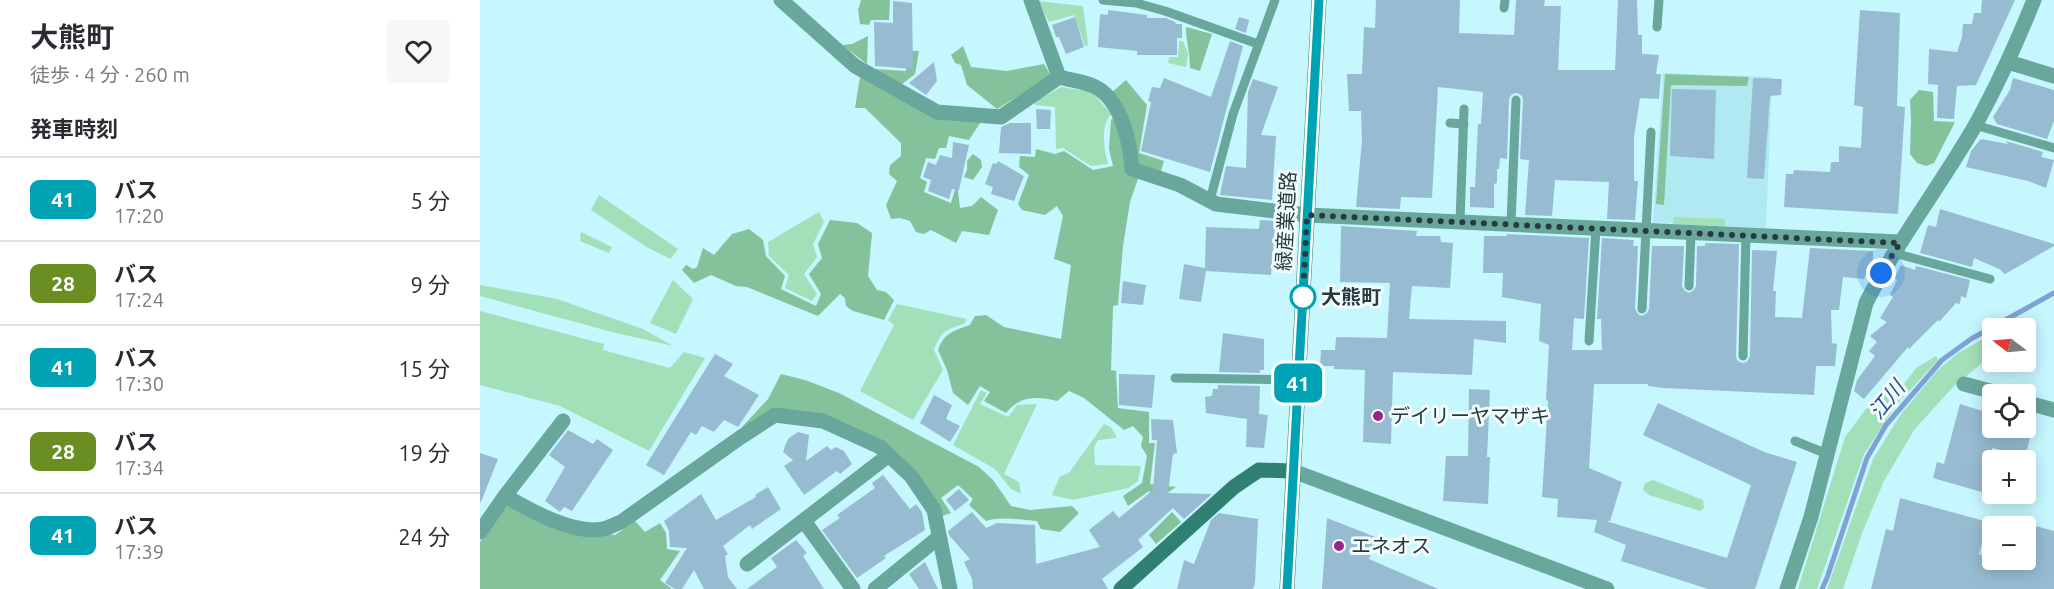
<!DOCTYPE html>
<html lang="ja">
<head>
<meta charset="utf-8">
<style>
  body { margin:0; font-family:Ubuntu,"Noto Sans JP",sans-serif; background:#f7f7f7; color:#2b2b33; height:100vh; display:flex; flex-direction:column; font-size:22px; white-space:nowrap }
  * { box-sizing:border-box; margin:0 }
  p { font-size:20px; color:#7c7c81 }
  .icon { flex:none; width:33px; height:33px; fill:none; stroke:currentColor; stroke-width:2; stroke-linecap:round; stroke-linejoin:round }
  .map { position:relative; flex:1; overflow:hidden }
  .sheet { display:flex; flex-direction:column; background:#fff; width:480px }
  .sheet>* { flex:none }
  .badge { padding:0 12px; border-radius:9px; font-size:21px; line-height:39px }
  .needle { width:39px; rotate:286deg }
  .controls { position:absolute; left:1502px; top:318px; display:grid; gap:12px }
  .controls a { display:grid; place-items:center; width:54px; height:54px; border-radius:6px; background:#fff; box-shadow:0 3px 15px #0003; font-size:30px }
  .you { position:absolute; width:30px; height:30px; margin:-15px; border:4px solid #fff; border-radius:50%; background:#1a73e8; box-shadow:0 0 0 9px #1a73e833 }
  .map>.badge { position:absolute; translate:-50% -50%; box-shadow:0 0 0 3px #fff }
  h2 { padding:0 30px; font-size:22px; line-height:54px }
  .round { display:grid; place-items:center; flex:none; width:63px; height:63px; border-radius:6px; background:#f7f7f7 }
  .summary { display:flex; align-items:center; justify-content:space-between; height:102px; padding:0 30px }
  h1 { font-size:28px; font-weight:700; line-height:45px }
  ul { padding:0; list-style:none }
  li { display:flex; align-items:center; gap:18px; height:84px; padding:0 30px; border-top:2px solid #e1e1e2 }
  li div { flex:1 }
  li b { display:block; font-size:22px }
  li em { font-style:normal }
  li .badge { min-width:66px; font-weight:700; text-align:center }
  main { display:flex; flex:1; min-height:0 }
  .map>svg:first-child { display:block }
  .built { fill:#b0e9f1 }
  .green { fill:#a2e0b9 }
  .forest { fill:#84c29b }
  .lines { fill:none; stroke-linecap:round; stroke-linejoin:round }
  .stream { stroke:#80a1d5; stroke-width:5 }
  .building { fill:#97bcd1 }
  .lane { stroke:#69a69c; stroke-width:9 }
  .street { stroke:#69a69c; stroke-width:15 }
  .secondary { stroke:#318074; stroke-width:15 }
  .line-casing { stroke:#fff; stroke-width:14 }
  .line { stroke:#00a3b4; stroke-width:9 }
  .walk { stroke:#273a3d; stroke-width:6; stroke-dasharray:0 10.8 }
  .stop-dot { fill:#fff; stroke:#00a3b4; stroke-width:3 }
  .poi-dot { fill:#982684; stroke:#f2fcfd; stroke-width:2 }
  .labels { text-anchor:middle; stroke-width:6; stroke-linejoin:round; paint-order:stroke }
  .street-label { font-size:20px; fill:#273a3d; stroke:#f2fcfd }
  .stop-label { font-size:20px; font-weight:bold; fill:#273a3d; stroke:#f2fcfd; text-anchor:start }
  .poi-label { font-size:20px; fill:#273a3d; stroke:#f2fcfd; text-anchor:start }
  .water-label { font-size:21px; font-style:italic; fill:#244d8c; stroke:#f2fcfd }
</style>
</head>
<body>
<main>
<section class="sheet">
<div class="summary"><div><h1>大熊町</h1><p>徒歩 · 4 分 · 260 m</p></div><a class="round"><svg class="icon" aria-label="heart" viewBox="0 0 24 24"><path d="M12 20l-8-8c-3-5 5-10 8-4 3-6 11-1 8 4z"/></svg></a></div>
<h2>発車時刻</h2>
<ul>
<li><span class="badge" style="background:#00a3b4;color:#fff">41</span><div><b>バス</b><p>17:20</p></div><em>5 分</em></li>
<li><span class="badge" style="background:#6b8e23;color:#fff">28</span><div><b>バス</b><p>17:24</p></div><em>9 分</em></li>
<li><span class="badge" style="background:#00a3b4;color:#fff">41</span><div><b>バス</b><p>17:30</p></div><em>15 分</em></li>
<li><span class="badge" style="background:#6b8e23;color:#fff">28</span><div><b>バス</b><p>17:34</p></div><em>19 分</em></li>
<li><span class="badge" style="background:#00a3b4;color:#fff">41</span><div><b>バス</b><p>17:39</p></div><em>24 分</em></li>
</ul>
</section>
<div class="map">
<svg width="1574" height="589" viewBox="0 0 1574 589">
  <rect width="100%" height="100%" fill="#c6f6fe"/>
  <polygon class="built" points="1183,73 1292,77 1286,228 1173,222"/>
  <g class="green">
    <polygon points="558,1 603,6 608,45 605,46 594,15 569,22"/>
    <polygon points="699,41 703,41 708,53 706,67 688,63 689,57 698,57"/>
    <path d="M 581,87 L 612,92 L 631,114 C 620,127 624,149 628,164 L 611,166 L 583,148 L 576,149 L 575,107 L 555,105 L 554,102 Z"/>
    <polygon points="119,195 198,249 190,259 165,246 111,210"/>
    <polygon points="339,212 344,222 333,244 337,257 324,274 337,294 332,301 305,288 309,275 289,256 288,242"/>
    <polygon points="1194,217 1245,219 1245,226 1193,224"/>
    <polygon points="101,232 132,247 129,253 100,241"/>
    <polygon points="193,280 213,299 196,334 170,323"/>
    <polygon points="0,285 77,299 163,329 193,346 132,332 0,296"/>
    <path d="M 417,304 L 487,319 L 484,324 C 466,329 460,332 454,350 L 463,370 L 433,420 L 380,391 L 414,325 L 408,320 Z"/>
    <polygon points="0,311 124,344 123,350 190,368 204,352 225,358 169,451 80,406 0,385"/>
    <polygon points="1512,334 1512,355 1473,387 1434,430 1404,481 1382,533 1363,589 1347,589 1393,459 1421,414 1457,371 1478,353"/>
    <polygon points="1456,356 1458,360 1416,405 1384,454 1337,589 1318,589 1365,437 1402,388 1418,392 1436,368"/>
    <polygon points="501,390 507,393 500,404 528,417 537,405 557,404 524,474 539,482 541,494 531,489 515,469 473,445"/>
    <polygon points="624,424 631,427 637,438 618,440 614,447 615,465 661,466 658,481 648,488 593,500 572,495 580,476 589,473"/>
    <polygon points="1173,480 1223,500 1224,508 1220,511 1169,495 1163,490 1165,483"/>
  </g>
  <g class="forest">
    <polygon points="381,0 410,0 409,20 391,20 389,25 380,24 378,10"/>
    <path d="M 706,27 L 732,34 L 720,71 L 710,68 C 710,53 706,42 706,27 Z"/>
    <polygon points="388,36 387,64 362,45 372,44"/>
    <polygon points="483,46 491,67 527,71 564,64 571,76 517,109 487,85 481,65 475,63 471,55"/>
    <polygon points="428,51 439,51 435,74 421,85 395,69 426,71"/>
    <polygon points="1185,74 1269,77 1267,86 1191,85 1184,205 1176,204"/>
    <polygon points="380,77 391,79 455,115 502,120 489,140 469,136 466,148 459,148 455,159 446,158 440,178 447,182 444,192 471,203 477,183 480,208 492,206 501,197 518,210 509,235 482,231 476,243 451,230 444,234 436,232 430,221 420,218 411,219 406,205 417,181 409,174 410,165 421,156 421,143 385,108 375,108"/>
    <polygon points="646,80 667,105 659,153 684,161 680,174 656,166 631,93"/>
    <polygon points="1439,90 1453,92 1454,121 1475,122 1454,163 1446,166 1437,163 1430,154 1431,120 1430,100"/>
    <path d="M 637,114 L 659,176 L 650,202 L 643,246 L 638,305 L 633,306 L 631,370 L 636,371 L 638,408 L 669,412 L 669,443 L 675,443 L 670,484 L 696,487 L 680,498 L 683,505 L 669,491 L 648,506 L 643,496 L 662,483 L 667,456 L 661,446 L 663,437 L 653,426 L 644,430 L 604,398 L 589,391 L 577,401 C 557,396 539,396 526,413 L 504,401 L 510,392 L 500,386 L 488,405 L 473,393 L 467,370 L 458,350 C 464,333 473,331 490,325 L 495,316 L 506,315 L 524,327 L 581,339 L 591,265 L 574,259 L 583,216 L 577,206 L 565,215 L 542,210 L 538,204 L 549,175 L 539,167 L 540,156 L 555,157 L 556,149 L 575,154 L 584,151 L 613,170 L 633,166 L 629,149 L 631,120 Z"/>
    <polygon points="493,154 501,160 502,167 493,180 484,177 487,170 487,161"/>
    <polygon points="350,220 377,223 392,233 388,276 397,290 406,292 414,300 404,320 373,311 366,306 365,298 360,294 338,316 267,287 256,286 231,275 214,283 202,270 206,265 213,269 217,267 223,248 234,255 252,234 269,229 283,240 286,256 305,276 301,289 336,306 341,294 329,274 342,258 338,244"/>
    <path d="M 301,374 L 325,380 L 359,393 L 499,467 L 513,480 L 531,506 L 550,510 L 592,506 L 599,513 L 580,532 L 561,529 L 557,521 C 540,520 522,516 506,521 L 489,505 L 493,499 L 478,485 L 461,498 L 471,513 L 462,516 L 400,441 L 295,410 L 263,429 L 262,427 L 288,399 Z"/>
    <polygon points="29,504 71,525 135,535 155,521 165,532 180,523 186,533 187,549 200,551 180,580 192,589 0,589 0,542"/>
    <polygon points="692,512 701,522 676,544 669,535"/>
  </g>
  <g class="lines">
    <polyline class="stream" points="1342,589 1347,578 1387,458 1406,425 1462,360 1491,339 1574,293"/>
  </g>
  <g class="building">
    <polygon points="896,0 980,0 979,33 1034,35 1036,0 1065,0 1064,6 1081,6 1078,70 1135,70 1138,0 1157,0 1158,35 1162,35 1162,54 1179,55 1176,74 1181,74 1179,99 1160,98 1154,137 1154,181 1158,181 1155,220 1127,219 1129,182 1075,180 1072,216 1045,215 1049,160 1040,159 1043,100 1042,96 1037,93 1032,94 1029,99 1027,159 1020,158 1019,169 1017,169 1017,183 1014,184 1014,208 990,207 990,187 995,187 998,124 1001,124 1003,92 958,87 952,198 921,197 920,209 876,207 882,140 881,111 869,111 867,74 882,74 884,27 895,28"/>
    <polygon points="1502,0 1535,0 1496,85 1477,86 1474,119 1457,118 1458,85 1448,84 1449,49 1477,52 1482,37 1483,24 1492,24 1494,13 1501,13"/>
    <polygon points="413,1 432,3 433,69 395,66 394,22 413,23"/>
    <polygon points="628,10 667,15 667,18 686,18 695,22 696,24 702,24 702,38 697,38 697,55 657,55 657,51 618,47 620,14 628,15"/>
    <polygon points="1380,10 1420,13 1417,106 1425,107 1418,214 1304,207 1306,174 1313,174 1314,170 1350,172 1351,162 1359,162 1359,146 1381,148 1383,107 1374,105"/>
    <polygon points="595,17 604,47 586,54 579,37 576,37 572,25"/>
    <polygon points="759,17 769,20 766,33 755,29"/>
    <polygon points="750,41 763,46 730,172 661,151 671,102 668,101 672,87 680,88 684,78 731,97"/>
    <polygon points="454,62 457,81 446,95 429,83"/>
    <polygon points="1273,78 1302,79 1301,95 1290,96 1284,179 1267,178"/>
    <polygon points="1533,78 1574,90 1574,121 1567,139 1517,124 1513,117 1530,90"/>
    <polygon points="773,79 798,87 781,135 796,136 792,200 740,195 746,166 766,168 768,92"/>
    <polygon points="1192,89 1236,90 1234,159 1190,156"/>
    <polygon points="556,109 571,110 570,129 557,129"/>
    <polygon points="530,123 551,123 551,154 519,153 521,127"/>
    <polygon points="1501,139 1528,144 1526,141 1563,152 1561,157 1574,160 1566,188 1548,181 1486,167 1491,151"/>
    <polygon points="473,142 489,145 479,190 472,189 469,199 448,191 451,180 443,177 448,162 456,165 460,155 472,158"/>
    <polygon points="518,161 544,176 534,201 511,194 513,187 505,184 513,163 517,164"/>
    <polygon points="1460,209 1574,244 1574,246 1525,274 1519,269 1494,258 1492,267 1440,253 1448,225 1456,227"/>
    <polygon points="780,220 796,221 791,275 726,271 721,302 699,299 704,264 725,268 726,227 779,229"/>
    <polygon points="861,226 937,231 936,236 960,236 961,242 973,243 970,288 932,286 929,319 1026,321 1026,343 994,339 992,375 913,372 911,444 883,442 885,370 854,369 854,366 840,366 841,350 855,350 856,337 907,338 910,283 860,282"/>
    <polygon points="1027,234 1109,238 1104,319 1094,318 1092,350 1122,350 1121,319 1117,319 1122,238 1154,240 1153,246 1158,246 1155,309 1158,314 1162,316 1167,313 1169,309 1172,246 1204,246 1202,286 1205,291 1209,293 1214,290 1216,286 1217,246 1225,246 1225,243 1259,244 1256,356 1257,360 1262,363 1267,362 1270,356 1272,250 1297,251 1293,291 1296,291 1295,317 1322,318 1330,248 1393,251 1393,259 1384,279 1363,277 1359,310 1351,310 1352,343 1357,344 1355,366 1336,366 1334,395 1184,388 1168,386 1168,384 1114,384 1109,468 1142,482 1130,521 1126,521 1247,558 1271,485 1163,435 1178,403 1284,452 1317,462 1275,589 1228,589 1141,561 1146,545 1114,532 1117,520 1077,517 1078,499 1062,497 1068,401 1066,400 1069,345 1059,341 1061,304 1022,297 1023,273 1003,273 1004,236 1027,236"/>
    <polygon points="1421,265 1435,270 1436,266 1490,280 1486,298 1481,296 1480,304 1476,303 1459,322 1458,320 1429,349 1428,347 1384,399 1374,391 1377,380 1395,356 1389,351 1397,342 1390,336 1407,322 1400,318 1413,297 1410,295 1417,280 1414,278"/>
    <polygon points="643,281 666,285 663,305 641,303"/>
    <polygon points="743,333 784,339 784,370 780,370 780,373 739,372"/>
    <polygon points="235,354 253,364 244,376 279,395 258,427 244,420 234,432 222,426 216,435 211,432 184,475 166,465"/>
    <polygon points="639,374 675,375 672,408 639,405"/>
    <polygon points="738,385 780,386 779,414 788,415 784,448 766,447 767,419 726,413 725,397 732,396 733,389 738,389"/>
    <polygon points="989,389 1010,390 1007,457 1010,457 1008,504 963,501 966,456 988,456"/>
    <polygon points="454,395 472,405 466,419 480,426 470,442 440,423"/>
    <polygon points="1480,404 1512,414 1512,428 1553,428 1545,456 1512,448 1512,495 1453,478 1457,462 1464,464"/>
    <polygon points="671,419 693,420 697,453 693,454 688,493 732,494 704,519 693,508 658,540 663,547 622,579 628,589 493,589 492,579 484,562 490,559 469,535 468,531 492,512 506,528 517,523 555,525 556,564 620,547 609,530 633,511 639,518 673,490 677,440 672,440"/>
    <polygon points="88,430 113,444 117,439 133,450 92,511 84,507 80,512 65,501 85,467 69,455"/>
    <polygon points="318,432 329,435 326,461 347,446 351,450 356,447 364,451 372,464 360,474 357,471 324,495 304,466 313,460 303,452 306,443 309,438"/>
    <polygon points="0,453 18,459 1,502 0,502"/>
    <polygon points="403,475 430,509 436,504 442,512 445,530 404,556 406,558 377,578 342,530 360,518 357,515 395,488 392,483"/>
    <polygon points="288,487 301,509 272,529 270,525 243,546 248,554 245,556 248,577 257,589 224,589 214,570 202,589 195,589 185,583 207,548 190,547 189,531 184,521 221,494 236,520 276,497 275,495"/>
    <polygon points="479,489 489,500 475,511 466,500"/>
    <polygon points="1420,498 1508,522 1499,554 1512,560 1545,560 1545,523 1574,531 1574,589 1391,589 1406,529 1413,531"/>
    <polygon points="739,513 778,519 775,583 773,589 697,589 704,560 714,564 731,520"/>
    <polygon points="847,518 898,538 889,559 958,589 842,589"/>
    <polygon points="316,540 327,553 323,556 344,589 267,589 297,567 291,558"/>
    <polygon points="445,562 458,589 439,589 429,574"/>
  </g>
  <g class="lines">
    <g class="lane">
      <polyline points="623,0 656,3 685,11 778,44"/>
      <polyline points="1024,8 1025,0"/>
      <polyline points="1177,27 1179,0"/>
      <polyline points="970,123 984,124"/>
      <polyline points="1495,125 1574,148"/>
      <polyline points="730,200 753,114 795,0"/>
      <polyline points="980,222 984,109"/>
      <polyline points="1031,224 1036,100"/>
      <polyline points="1414,253 1510,279"/>
      <polyline points="1209,286 1211,233"/>
      <polyline points="1162,309 1171,132"/>
      <polyline points="1109,341 1116,228"/>
      <polyline points="1263,356 1266,235"/>
      <polyline points="695,378 818,380"/>
      <polyline points="1315,441 1347,454"/>
    </g>
    <g class="street">
      <polyline points="301,0 375,66 457,112 521,117 579,77"/>
      <path d="M 551,0 L 579,77 C 590,80 601,81 611,85 C 641,96 650,142 652,169 L 700,185 L 736,204 L 827,215 L 1420,242"/>
      <polyline points="1528,62 1574,76"/>
      <polyline points="1484,384 1521,394"/>
      <polyline points="1545,402 1574,410"/>
      <polyline points="813,471 1127,589"/>
      <polyline points="25,496 83,421"/>
      <polyline points="324,521 373,589"/>
      <path d="M 0,532 L 25,496 C 50,510 93,535 123,529 C 129,528 135,524 141,522 L 261,437 L 295,415 L 343,421 L 400,447 L 431,476 L 454,510 L 470,589"/>
      <polyline points="267,564 409,455"/>
      <polyline points="395,589 459,537"/>
      <path d="M 1307,589 L 1331,517 L 1386,303 C 1418,240 1461,185 1496,124 C 1518,84 1537,42 1554,0"/>
    </g>
    <g class="secondary">
      <polyline points="641,589 754,487 779,470 813,471"/>
      <polyline points="807,589 839,0"/>
    </g>
  </g>
  <g class="lines">
    <g class="line-casing">
      <polyline id="line" points="807,589 839,0"/>
    </g>
    <use href="#line" class="line"/>
    <polyline class="walk" points="823,297 827,215 1420,243 1401,273"/>
  </g>
  <circle class="stop-dot" cx="823" cy="297" r="12"/>
  <g class="poi-dot">
    <circle cx="898" cy="416" r="6"/>
    <circle cx="859" cy="546" r="6"/>
  </g>
  <g class="labels">
    <g class="street-label">
      <text transform="translate(806 221) rotate(-87)" y="7">緑産業道路</text>
    </g>
    <g class="stop-label">
      <text x="841" y="304">大熊町</text>
    </g>
    <g class="poi-label">
      <text x="910" y="423">デイリーヤマザキ</text>
      <text x="871" y="553">エネオス</text>
    </g>
    <g class="water-label">
      <text transform="translate(1407 400) rotate(-51)" y="7">江川</text>
    </g>
  </g>
</svg>
<div class="controls">
<a><svg class="needle" viewBox="-14 -14 28 28"><path d="M0-13l5 13h-10z" fill="#e53935"/><path d="M0 13l5-13h-10z" fill="#7c7c81"/></svg></a>
<a><svg class="icon" aria-label="locate" viewBox="0 0 24 24"><circle cx="12" cy="12" r="6"/><path d="M12 2v4M12 18v4M2 12h4M18 12h4"/></svg></a>
<a>+</a>
<a>−</a>
</div>
<div class="you" style="left:1401px;top:273px"></div>
<b class="badge" style="left:818px;top:383px;background:#00a3b4;color:#fff">41</b>
</div>
</main>
</body>
</html>
